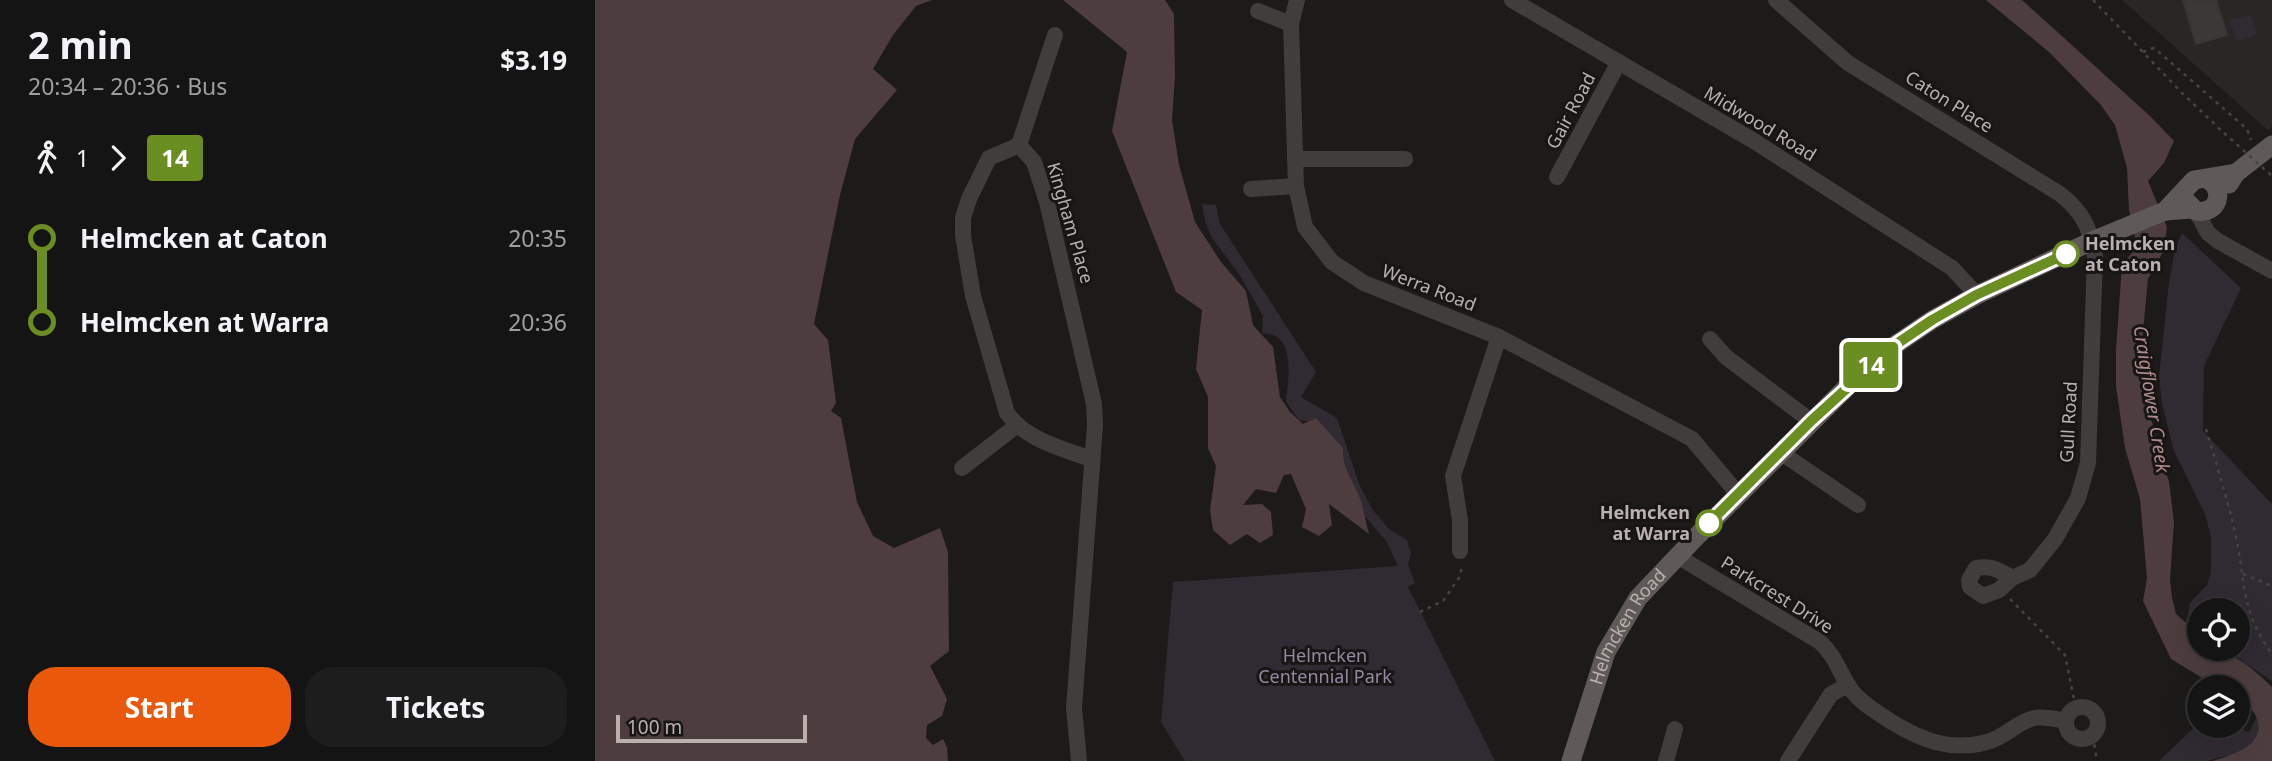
<!DOCTYPE html>
<html lang="en">
<head>
<meta charset="utf-8">
<style>
  body { margin:0; font-family:"Noto Sans",sans-serif; background:#1e1d1d; color:#f1f3f6; height:100vh; display:flex; flex-direction:column; font-size:26px; white-space:nowrap }
  * { box-sizing:border-box; margin:0 }
  p { font-size:23px; color:#9d9ea0 }
  .icon { flex:none; width:38px; height:38px; fill:none; stroke:currentColor; stroke-width:2; stroke-linecap:round; stroke-linejoin:round }
  .map { position:relative; flex:1; overflow:hidden }
  .sheet { display:flex; flex-direction:column; background:#151414; width:595px }
  .sheet>* { flex:none }
  .badge { padding:0 14px; border-radius:5px; font-size:24px; line-height:46px }
  .fabs { position:absolute; left:1592px; top:598px; display:grid; gap:14px }
  .fabs a { display:grid; place-items:center; width:63px; height:63px; border-radius:50%; background:#151414; box-shadow:0 7px 28px #0002,0 0 0 2px #343334; font-size:35px }
  .scale { position:absolute; left:21px; bottom:18px; width:191px; box-sizing:border-box; padding-left:7px; border:4px solid #bab1ae; border-top:0; font-size:19px; line-height:24px; white-space:nowrap; color:#bab1ae; -webkit-text-stroke:5px #171615; paint-order:stroke }
  .map>.badge { position:absolute; translate:-50% -50%; box-shadow:0 0 0 4px #fff }
  .legs { display:flex; align-items:center; gap:10px; height:77px; padding:0 28px; font-size:23px }
  .legs p { margin-inline-start:auto }
  .summary { display:flex; align-items:center; justify-content:space-between; height:119px; padding:0 28px }
  h1 { font-size:38px; font-weight:700; line-height:52px }
  .cta { display:flex; gap:14px; margin-top:auto; padding:14px 28px }
  .cta a { flex:1; height:80px; border-radius:28px; background:#ea580c; color:#fff; font-size:28px; font-weight:700; line-height:80px; text-align:center }
  .cta a+a { background:#1e1d1d; color:#f1f3f6 }
  ul { padding:0 28px; list-style:none }
  li { display:flex; align-items:center; gap:24px; height:84px; font-size:26px }
  li i { display:grid; place-items:center; width:10px; height:100%; margin:0 9px; background:currentColor }
  li i::after { content:''; width:18px; height:18px; margin:-9px; border:5px solid; border-radius:50%; background:#151414 }
  li p { margin-inline-start:auto }
  li:first-child i { background:linear-gradient(#0000 50%,currentColor 0) }
  li:last-child i { background:linear-gradient(currentColor 50%,#0000 0) }
  main { display:flex; flex:1; min-height:0 }
  .map>svg:first-child { display:block }
  .built { fill:#292726 }
  .green { fill:#302a32 }
  .water { fill:#4d3d3e }
  .building { fill:#3b3837; stroke:#373634; stroke-width:2 }
  .lines { fill:none; stroke-linecap:round; stroke-linejoin:round }
  .path { stroke:#474341; stroke-width:2.5; stroke-dasharray:3.5 5; stroke-linecap:butt }
  .minor { stroke:#403d3b; stroke-width:16 }
  .major { stroke:#5f5a58; stroke-width:19 }
  .path-bridge { stroke:#474341; stroke-width:2.5; stroke-dasharray:3.5 5; stroke-linecap:butt }
  .line-1-casing { stroke:#fff; stroke-width:16 }
  .line-1 { stroke:#6b8e23; stroke-width:10 }
  .stop-1-dot { fill:#fff; stroke:#6b8e23; stroke-width:3.5 }
  .labels { text-anchor:middle; stroke-width:6; stroke-linejoin:round; paint-order:stroke }
  .street-label { font-size:18px; fill:#bab1ae; stroke:#171615 }
  .stop-label { font-size:18px; font-weight:bold; fill:#bab1ae; stroke:#171615; text-anchor:start }
  .park-label { font-size:18px; fill:#9788a2; stroke:#171615 }
  .water-label { font-size:19px; font-style:italic; fill:#b08a8a; stroke:#171615 }
</style>
</head>
<body>
<main>
<section class="sheet">
<div class="summary"><div><h1>2 min</h1><p>20:34 – 20:36 · Bus</p></div><b>$3.19</b></div>
<div class="legs"><svg class="icon" aria-label="walk" viewBox="0 0 24 24"><circle cx="13" cy="4" r="2"/><path d="M13 8l-2 6 4 7M11 14l-3 7M7 12l3-4h3l4 4"/></svg>1<svg class="icon" aria-label="forward" viewBox="0 0 24 24"><path d="M9 5l7 7-7 7"/></svg><b class="badge" style="background:#6b8e23;color:#fff">14</b></div>
<ul>
<li><i style="color:#6b8e23"></i><b>Helmcken at Caton</b><p>20:35</p></li>
<li><i style="color:#6b8e23"></i><b>Helmcken at Warra</b><p>20:36</p></li>
</ul>
<div class="cta"><a>Start</a><a>Tickets</a></div>
</section>
<div class="map">
<svg width="1677" height="761" viewBox="0 0 1677 761">
  <rect width="100%" height="100%" fill="#1c1b1a"/>
  <polygon class="built" points="1527,0 1677,0 1677,127 1673,130"/>
  <g class="green">
    <polygon points="1656,15 1662,35 1641,41 1635,20"/>
    <path d="M 607,204 L 621,205 L 625,224 L 721,372 L 706,397 L 742,418 L 764,484 L 777,509 L 794,529 L 812,540 L 816,553 L 813,565 L 820,583 L 813,587 L 900,761 L 590,761 L 566,722 L 578,582 L 803,566 L 791,541 L 769,515 L 716,422 L 704,420 L 691,402 C 693,380 702,331 667,334 L 668,316 L 644,274 L 617,238 L 610,221 Z"/>
    <polygon points="1587,233 1646,288 1609,366 1608,431 1677,504 1677,681 1629,649 1643,649 1643,611 1605,611 1605,628 1593,613 1595,603 1612,585 1616,573 1616,537 1610,514 1579,451 1567,403 1564,377 1574,282 1580,249"/>
    <polygon points="1662,717 1677,730 1646,755 1630,756 1612,761 1564,761 1605,722 1605,726 1636,726 1654,732"/>
  </g>
  <g class="water">
    <polygon points="0,0 337,0 321,6 298,35 278,69 302,90 260,139 245,195 219,324 233,340 241,403 236,411 246,418 262,502 278,536 299,548 345,528 353,552 354,651 335,666 352,699 347,716 332,725 331,738 338,745 348,739 352,747 353,761 0,761"/>
    <path d="M 468,0 L 570,0 L 579,14 L 580,76 L 577,120 L 584,165 L 600,222 L 626,262 L 651,291 L 658,325 L 678,347 L 685,397 L 695,412 L 708,424 L 721,418 L 748,448 C 747,470 759,481 766,501 C 769,511 771,523 774,534 L 734,504 L 737,525 L 724,536 L 707,527 L 711,509 L 696,474 L 689,475 L 681,493 L 661,489 L 648,505 L 667,504 L 676,512 L 678,535 L 665,543 L 652,534 L 635,545 L 618,530 L 615,510 L 621,466 L 613,448 L 613,397 L 601,369 L 607,310 L 581,292 L 517,131 L 532,52 Z"/>
    <path d="M 1391,0 L 1427,0 L 1555,116 L 1579,141 L 1569,163 L 1553,181 L 1572,227 L 1569,250 L 1553,279 L 1546,353 L 1549,394 L 1574,482 L 1579,522 L 1575,580 L 1577,598 L 1581,614 L 1605,635 L 1605,649 C 1637,649 1655,666 1677,687 L 1677,761 L 1618,761 C 1629,757 1641,754 1650,748 C 1673,734 1664,709 1643,699 L 1643,688 L 1624,688 L 1576,659 L 1548,601 L 1552,578 L 1545,499 L 1530,448 L 1521,386 L 1521,349 L 1527,265 L 1536,254 L 1541,241 L 1534,210 L 1532,168 L 1520,125 L 1505,104 L 1455,53 Z"/>
  </g>
  <polygon class="building" points="1588,0 1621,0 1632,35 1601,44"/>
  <g class="lines">
    <g class="path">
      <polyline points="1498,0 1587,93 1629,133"/>
      <polyline points="1548,52 1558,48 1565,53 1652,129 1656,140"/>
      <path d="M 1611,429 C 1621,463 1632,498 1640,532 C 1651,582 1645,610 1677,654"/>
      <polyline points="1648,574 1677,586"/>
      <polyline points="1415,599 1470,655 1481,709"/>
      <polyline points="825,612 848,601 866,575 866,565"/>
      <polyline points="1495,737 1499,743 1502,761"/>
    </g>
    <g class="minor">
      <polyline points="702,0 696,24 701,186 710,227 737,262 769,283 904,337 1097,439 1143,494"/>
      <polyline points="917,0 1159,141 1357,268 1382,295"/>
      <path d="M 1181,0 L 1253,63 L 1465,194 C 1488,212 1495,228 1500,256 L 1493,463 L 1483,498 L 1460,539 L 1435,570 L 1417,578 L 1404,590 L 1388,596 L 1375,587 L 1374,580 L 1381,568 C 1396,565 1404,570 1417,578"/>
      <polyline points="663,11 696,24"/>
      <polyline points="424,145 460,35"/>
      <polyline points="700,159 810,159"/>
      <polyline points="962,177 1024,62"/>
      <polyline points="656,189 701,186"/>
      <polyline points="1601,211 1613,233 1623,241 1677,271"/>
      <polyline points="1115,339 1131,357 1216,421"/>
      <polyline points="1185,452 1263,505"/>
      <polyline points="367,468 421,426"/>
      <polyline points="865,551 865,520 858,476 904,337"/>
      <path d="M 1082,556 L 1225,642 C 1241,656 1245,675 1257,691 C 1267,704 1282,712 1295,721 C 1326,740 1355,752 1392,742 C 1409,738 1422,722 1439,718 C 1450,716 1461,719 1471,721"/>
      <circle cx="1487" cy="723" r="16"/>
      <path d="M 484,761 L 479,708 L 500,425 L 499,404 L 452,202 L 439,162 L 424,145 L 394,158 L 374,199 L 368,218 L 368,235 L 378,296 L 412,413 C 431,440 466,448 496,459"/>
      <polyline points="1071,761 1080,729"/>
      <polyline points="1193,761 1236,694 1253,685"/>
    </g>
    <g class="major">
      <polyline points="1634,184 1641,173 1677,145"/>
      <path d="M 1590,200 L 1601,211 C 1623,215 1631,190 1612,179"/>
      <polyline points="1570,211 1599,180 1641,173"/>
      <path id="s1" d="M 976,761 L 1011,652 L 1043,598 L 1101,537 L 1265,374 L 1297,347 L 1337,320 L 1382,295 L 1497,241 L 1570,211 L 1596,209"/>
    </g>
    <polyline class="path-bridge" points="1629,133 1677,176"/>
  </g>
  <g class="lines">
    <g class="line-1-casing">
      <polyline id="line-1" points="1114,523 1216,421 1297,347 1337,320 1381,295 1471,254"/>
    </g>
    <use href="#line-1" class="line-1"/>
  </g>
  <g class="stop-1-dot">
    <circle cx="1471" cy="254" r="12"/>
    <circle cx="1114" cy="523" r="12"/>
  </g>
  <g class="labels">
    <g class="street-label">
      <text transform="translate(1354 102) rotate(32)" y="6">Caton Place</text>
      <text transform="translate(976 111) rotate(-62)" y="6">Gair Road</text>
      <text transform="translate(1165 124) rotate(31)" y="6">Midwood Road</text>
      <text transform="translate(475 223) rotate(74)" y="6">Kingham Place</text>
      <text transform="translate(834 288) rotate(21)" y="6">Werra Road</text>
      <text transform="translate(1474 422) rotate(-87)" y="6">Gull Road</text>
      <text transform="translate(1182 595) rotate(32)" y="6">Parkcrest Drive</text>
      <text dy="6" stroke="none"><textPath href="#s1" startOffset="147">Helmcken Road</textPath></text>
    </g>
    <g class="stop-label">
      <text x="1490" y="250">Helmcken<tspan x="1490" dy="21">at Caton</tspan></text>
      <text x="1095" y="519" text-anchor="end">Helmcken<tspan x="1095" dy="21">at Warra</tspan></text>
    </g>
    <g class="park-label">
      <text x="730" y="662">Helmcken<tspan x="730" dy="21">Centennial Park</tspan></text>
    </g>
    <g class="water-label">
      <text transform="translate(1557 399) rotate(81)" y="7">Craigflower Creek</text>
    </g>
  </g>
</svg>
<div class="fabs">
<a><svg class="icon" aria-label="locate" viewBox="0 0 24 24"><circle cx="12" cy="12" r="6"/><path d="M12 2v4M12 18v4M2 12h4M18 12h4"/></svg></a>
<a><svg class="icon" aria-label="layers" viewBox="0 0 24 24"><path d="M12 4l9 5-9 5-9-5zM3 14l9 5 9-5"/></svg></a>
</div>
<div class="scale">100 m</div>
<b class="badge" style="left:1276px;top:365px;background:#6b8e23;color:#fff">14</b>
</div>
</main>
</body>
</html>
